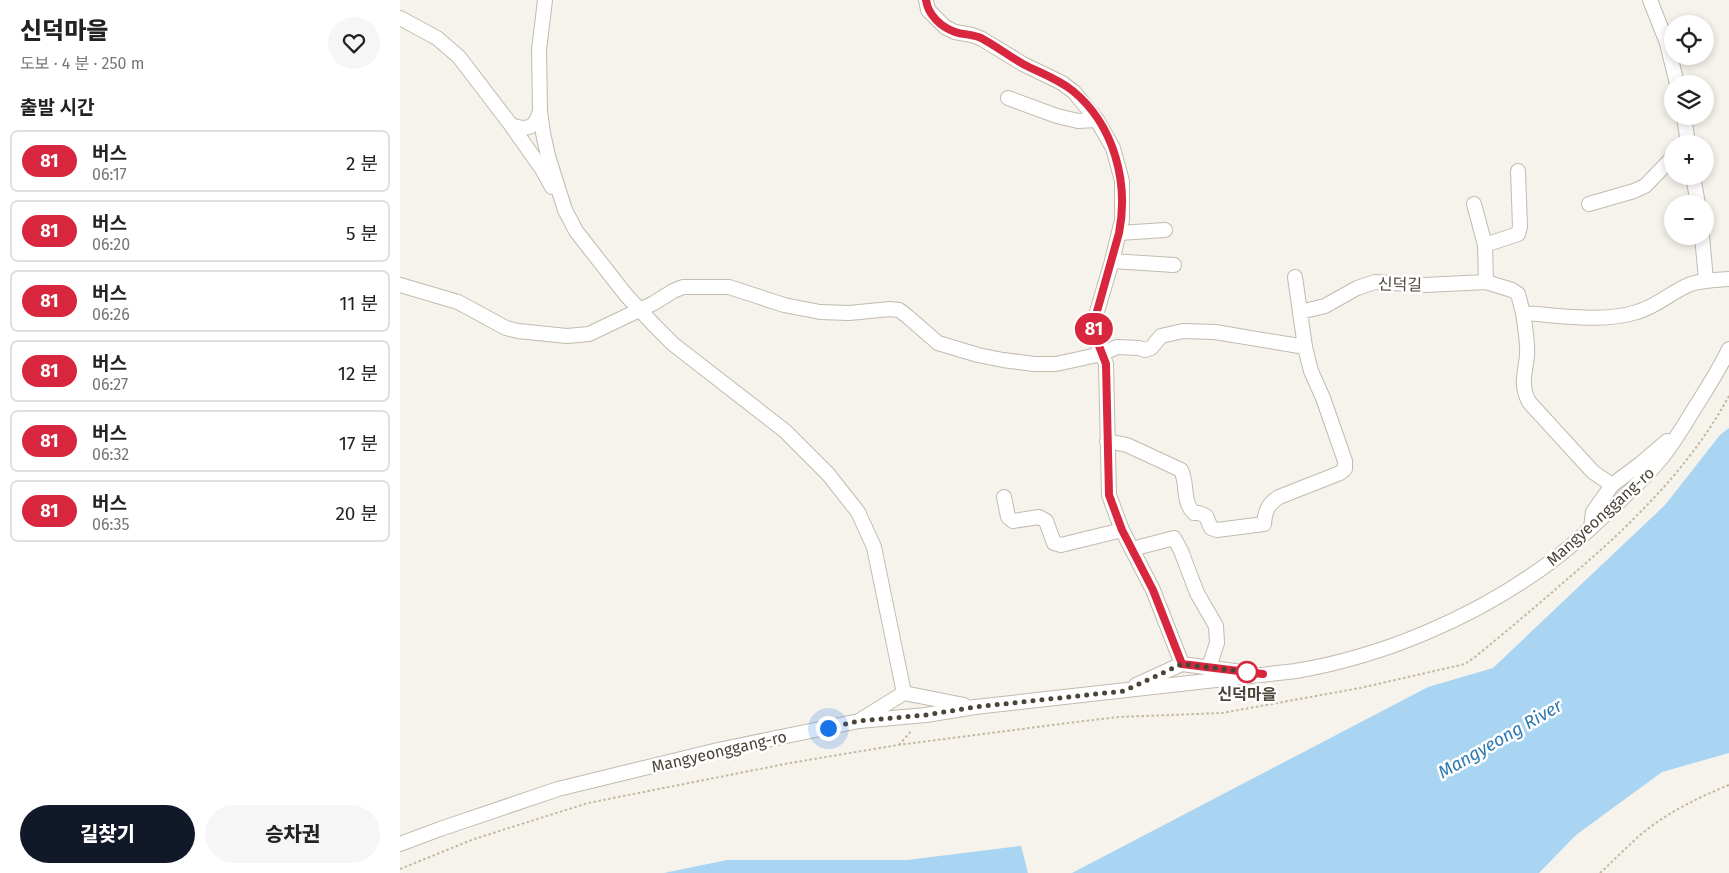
<!DOCTYPE html>
<html lang="ko">
<head>
<meta charset="utf-8">
<style>
  body { margin:0; font-family:"Fira Sans","Noto Sans KR",sans-serif; background:#f6f6f6; color:#222; height:100vh; display:flex; flex-direction:column; font-size:19px; white-space:nowrap }
  * { box-sizing:border-box; margin:0 }
  p { font-size:16px; color:#767676 }
  .icon { flex:none; width:28px; height:28px; fill:none; stroke:currentColor; stroke-width:2; stroke-linecap:round; stroke-linejoin:round }
  .map { position:relative; flex:1; overflow:hidden }
  .panel { display:flex; flex-direction:column; background:#fff; width:400px }
  .panel>* { flex:none }
  .badge { padding:0 10px; border-radius:16px; font-size:18px; line-height:32px }
  .tools { position:absolute; left:1264px; top:15px; display:grid; gap:10px }
  .tools a { display:grid; place-items:center; width:50px; height:50px; border-radius:50%; background:#fff; box-shadow:0 2px 8px #0003; font-size:25px }
  .you { position:absolute; width:25px; height:25px; margin:-12px; border:4px solid #fff; border-radius:50%; background:#1a73e8; box-shadow:0 0 0 8px #1a73e833 }
  .map>.badge { position:absolute; translate:-50% -50%; box-shadow:0 0 0 2px #fff }
  h2 { padding:0 20px; font-size:19px; line-height:45px }
  .round { display:grid; place-items:center; flex:none; width:52px; height:52px; border-radius:26px; background:#f6f6f6 }
  .headline { display:flex; align-items:center; justify-content:space-between; height:85px; padding:0 20px }
  h1 { font-size:24px; font-weight:800; line-height:38px }
  .action { display:flex; gap:10px; margin-top:auto; padding:10px 20px }
  .action a { flex:1; height:58px; border-radius:30px; background:#111827; color:#fff; font-size:20px; font-weight:800; line-height:58px; text-align:center }
  .action a+a { background:#f6f6f6; color:#222 }
  ul { padding:0; list-style:none }
  li { display:flex; align-items:center; gap:15px; height:62px; margin:0 10px 8px; padding:0 10px; border:2px solid #e0e0e0; border-radius:8px }
  li div { flex:1 }
  li b { display:block; font-size:19px }
  li em { font-style:normal }
  li .badge { min-width:55px; font-weight:700; text-align:center }
  main { display:flex; flex:1; min-height:0 }
  .map>svg:first-child { display:block }
  .water { fill:#a9d4f2 }
  .lines { fill:none; stroke-linecap:round; stroke-linejoin:round }
  .minor-casing { stroke:#c2bbae; stroke-width:16 }
  .path { stroke:#c4b79f; stroke-width:2; stroke-dasharray:2.5 2.5; stroke-linecap:butt }
  .minor { stroke:#fff; stroke-width:14 }
  .line-casing { stroke:#fff; stroke-width:11 }
  .line { stroke:#d7263d; stroke-width:8 }
  .walk { stroke:#4b4439; stroke-width:5; stroke-dasharray:0 9 }
  .stop-dot { fill:#fff; stroke:#d7263d; stroke-width:2.5 }
  .labels { text-anchor:middle; stroke-width:5; stroke-linejoin:round; paint-order:stroke }
  .street-label { font-size:16px; fill:#4b4439; stroke:#fff }
  .stop-label { font-size:16px; font-weight:bold; fill:#4b4439; stroke:#fff }
  .water-label { font-size:18px; font-style:italic; fill:#2e7ab2; stroke:#fff }
</style>
</head>
<body>
<main>
<section class="panel">
<div class="headline"><div><h1>신덕마을</h1><p>도보 · 4 분 · 250 m</p></div><a class="round"><svg class="icon" aria-label="heart" viewBox="0 0 24 24"><path d="M12 20l-8-8c-3-5 5-10 8-4 3-6 11-1 8 4z"/></svg></a></div>
<h2>출발 시간</h2>
<ul>
<li><span class="badge" style="background:#d7263d;color:#fff">81</span><div><b>버스</b><p>06:17</p></div><em>2 분</em></li>
<li><span class="badge" style="background:#d7263d;color:#fff">81</span><div><b>버스</b><p>06:20</p></div><em>5 분</em></li>
<li><span class="badge" style="background:#d7263d;color:#fff">81</span><div><b>버스</b><p>06:26</p></div><em>11 분</em></li>
<li><span class="badge" style="background:#d7263d;color:#fff">81</span><div><b>버스</b><p>06:27</p></div><em>12 분</em></li>
<li><span class="badge" style="background:#d7263d;color:#fff">81</span><div><b>버스</b><p>06:32</p></div><em>17 분</em></li>
<li><span class="badge" style="background:#d7263d;color:#fff">81</span><div><b>버스</b><p>06:35</p></div><em>20 분</em></li>
</ul>
<div class="action"><a>길찾기</a><a>승차권</a></div>
</section>
<div class="map">
<svg width="1329" height="873" viewBox="0 0 1329 873">
  <rect width="100%" height="100%" fill="#f6f3ec"/>
  <g class="water">
    <polygon points="1329,428 1329,753 1262,772 1176,835 1139,873 672,873 1028,687 1093,668 1265,505 1320,435"/>
    <polygon points="621,846 628,873 264,873 327,860 507,860"/>
  </g>
  <g class="lines">
    <g class="minor-casing">
      <g id="minor">
        <polyline points="145,0 139,50 140,111 143,133 148,156 165,210 176,231 190,249 226,295 254,325 273,344 385,431 428,474 458,512 474,547 504,693"/>
        <polyline points="526,0 528,10 545,27 555,32 572,35 582,39 623,64 662,83 674,92 697,120 713,148 722,181 722,220 712,261 696,315 694,328 695,338 706,364 709,495 722,530 753,590 782,664 842,672"/>
        <polyline points="1250,0 1267,43 1277,84"/>
        <polyline points="0,18 37,38 59,57 111,125 142,169 152,187"/>
        <polyline points="608,98 657,116 678,121 697,120"/>
        <polyline points="1284,116 1288,144"/>
        <path d="M 111,125 C 128,131 135,128 140,111"/>
        <polyline points="1293,176 1298,204"/>
        <polyline points="1074,204 1085,245 1086,282"/>
        <polyline points="1189,204 1234,191 1245,186 1272,158"/>
        <polyline points="719,233 765,230"/>
        <polyline points="1302,236 1306,280"/>
        <polyline points="1085,245 1118,234 1120,227 1118,171"/>
        <polyline points="712,261 774,265"/>
        <polyline points="895,277 900,312"/>
        <path d="M 0,285 L 58,302 L 106,328 L 118,331 L 167,336 L 189,334 L 254,303 L 273,291 L 283,287 L 329,287 L 384,305 L 420,312 L 449,313 L 490,309 L 499,310 L 507,316 L 538,343 L 578,355 L 603,360 L 634,364 L 656,364 L 702,354 L 717,347 L 739,348 L 745,350 L 751,348 L 761,336 L 783,331 L 815,332 L 905,347 L 900,312 L 925,306 L 957,288 L 975,282 L 1025,285 L 1086,282 L 1112,290 L 1118,294 L 1123,313 C 1158,315 1203,323 1237,312 C 1258,306 1272,291 1291,284 C 1303,280 1316,280 1329,279"/>
        <path d="M 1123,313 C 1125,327 1128,342 1127,356 C 1125,375 1120,384 1129,402 L 1193,472 L 1212,485"/>
        <path d="M 707,441 L 727,445 L 781,470 C 788,484 782,502 794,513 L 799,513 L 806,516 L 811,528 L 817,530 L 864,524 C 865,511 868,504 879,497 L 940,473 L 945,469 L 945,461 L 923,398 L 911,371 L 905,347"/>
        <polyline points="604,497 608,517 613,521 639,517 646,521 654,543 661,545 722,530"/>
        <polyline points="1191,528 1193,512 1212,485 1240,464 1267,441"/>
        <polyline points="732,549 774,538 781,551 797,593 816,626 817,643 809,667"/>
        <polyline points="736,685 782,664"/>
        <polyline points="462,719 504,693 564,705"/>
        <path d="M 0,844 L 40,829 L 158,789 L 318,750 L 459,721 L 526,715 L 575,707 L 896,671 C 984,656 1073,618 1145,566 C 1169,549 1190,529 1211,509 C 1227,494 1244,479 1259,461 C 1271,447 1281,430 1291,414 C 1304,393 1318,372 1329,349"/>
      </g>
    </g>
    <g class="path">
      <polyline points="499,745 512,730"/>
      <path d="M 0,869 L 74,839 L 188,803 L 390,763 L 498,745 L 676,722 L 719,717 L 822,713 L 960,688 L 1065,664 L 1075,657 C 1119,621 1161,585 1203,548 C 1252,503 1297,455 1329,396"/>
      <path d="M 1200,873 C 1213,861 1226,848 1239,836 C 1266,813 1297,798 1329,785"/>
    </g>
    <use href="#minor" class="minor"/>
  </g>
  <g class="lines">
    <g class="line-casing">
      <path id="line" d="M 526,0 C 528,15 541,27 555,32 C 564,35 572,34 581,38 C 596,46 609,56 623,64 C 640,73 658,79 673,91 C 714,125 729,182 719,233 L 696,315 L 694,328 L 696,338 L 706,364 L 709,495 L 722,530 L 753,590 L 782,664 L 863,674"/>
    </g>
    <use href="#line" class="line"/>
    <polyline class="walk" points="428,728 459,721 526,715 575,707 724,691 782,664 847,672"/>
  </g>
  <circle class="stop-dot" cx="847" cy="672" r="10"/>
  <g class="labels">
    <g class="street-label">
      <text transform="translate(1000 284) rotate(1)" y="6">신덕길</text>
      <text transform="translate(1200 516) rotate(-42)" y="6">Mangyeonggang-ro</text>
      <text transform="translate(319 751) rotate(-13)" y="6">Mangyeonggang-ro</text>
    </g>
    <g class="stop-label">
      <text x="847" y="700">신덕마을</text>
    </g>
    <g class="water-label">
      <text transform="translate(1100 739) rotate(-30)" y="6">Mangyeong River</text>
    </g>
  </g>
</svg>
<div class="tools">
<a><svg class="icon" aria-label="locate" viewBox="0 0 24 24"><circle cx="12" cy="12" r="6"/><path d="M12 2v4M12 18v4M2 12h4M18 12h4"/></svg></a>
<a><svg class="icon" aria-label="layers" viewBox="0 0 24 24"><path d="M12 4l9 5-9 5-9-5zM3 14l9 5 9-5"/></svg></a>
<a>+</a>
<a>−</a>
</div>
<div class="you" style="left:428px;top:728px"></div>
<b class="badge" style="left:694px;top:329px;background:#d7263d;color:#fff">81</b>
</div>
</main>
</body>
</html>
